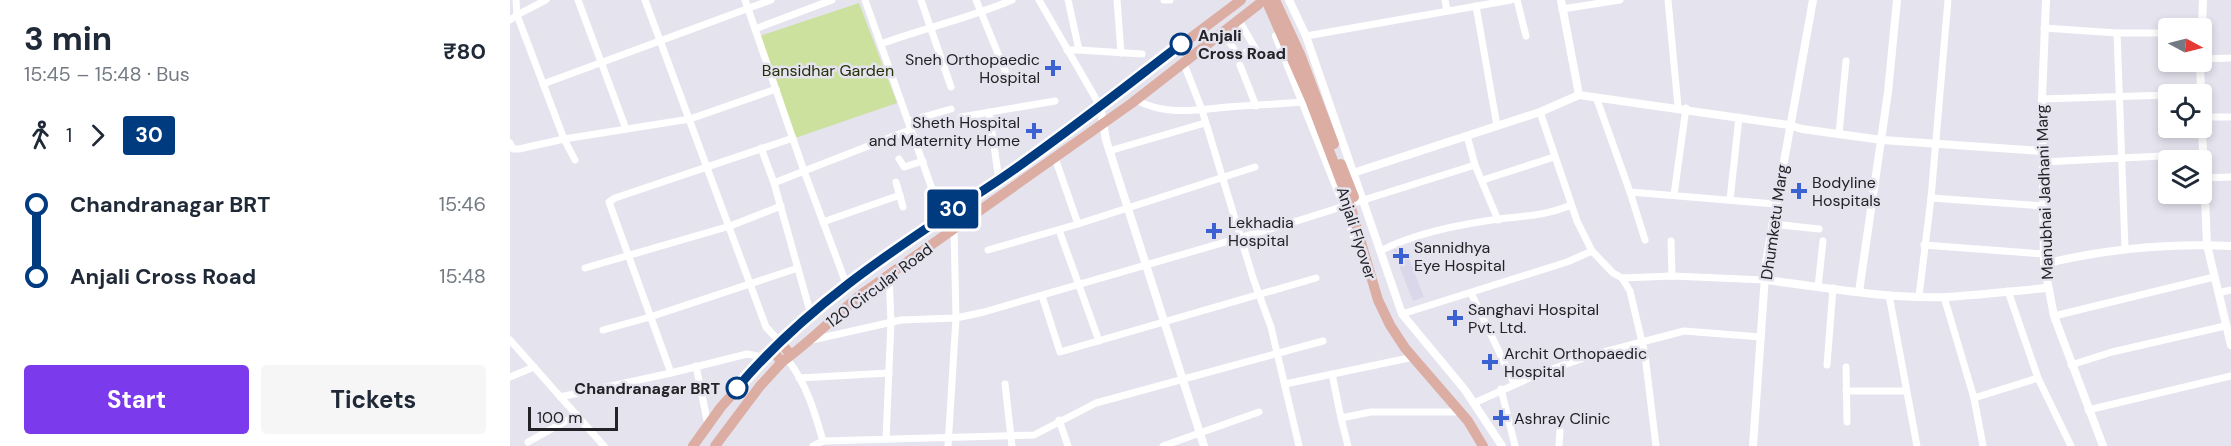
<!DOCTYPE html>
<html lang="en">
<head>
<meta charset="utf-8">
<style>
  body { margin:0; font-family:"DM Sans",sans-serif; background:#f6f6f7; color:#1f2937; height:100vh; display:flex; flex-direction:column; font-size:22px; white-space:nowrap }
  * { box-sizing:border-box; margin:0 }
  p { font-size:20px; color:#747a83 }
  .icon { flex:none; width:33px; height:33px; fill:none; stroke:currentColor; stroke-width:2; stroke-linecap:round; stroke-linejoin:round }
  .map { position:relative; flex:1; overflow:hidden }
  .details { display:flex; flex-direction:column; background:#fff; width:510px }
  .details>* { flex:none }
  .badge { padding:0 12px; border-radius:4px; font-size:21px; line-height:39px }
  .needle { width:39px; rotate:97deg }
  .controls { position:absolute; left:1648px; top:18px; display:grid; gap:12px }
  .controls a { display:grid; place-items:center; width:54px; height:54px; border-radius:6px; background:#fff; box-shadow:0 3px 9px #0003; font-size:30px }
  .scale { position:absolute; left:18px; bottom:15px; width:90px; box-sizing:border-box; padding-left:6px; border:3px solid #232226; border-top:0; font-size:16px; line-height:21px; white-space:nowrap; color:#232226; -webkit-text-stroke:4px #e5e3ee; paint-order:stroke }
  .map>.badge { position:absolute; translate:-50% -50%; box-shadow:0 0 0 3px #fff }
  .legs { display:flex; align-items:center; gap:9px; height:66px; padding:0 24px; font-size:20px }
  .legs p { margin-inline-start:auto }
  .headline { display:flex; align-items:center; justify-content:space-between; height:102px; padding:0 24px }
  h1 { font-size:33px; font-weight:700; line-height:45px }
  .button { display:flex; gap:12px; margin-top:auto; padding:12px 24px }
  .button a { flex:1; height:69px; border-radius:6px; background:#7c3aed; color:#fff; font-size:24px; font-weight:700; line-height:69px; text-align:center }
  .button a+a { background:#f6f6f7; color:#1f2937 }
  ul { padding:0 24px; list-style:none }
  li { display:flex; align-items:center; gap:21px; height:72px; font-size:22px }
  li i { display:grid; place-items:center; width:9px; height:100%; margin:0 8px; background:currentColor }
  li i::after { content:''; width:15px; height:15px; margin:-8px; border:4px solid; border-radius:50%; background:#fff }
  li p { margin-inline-start:auto }
  li:first-child i { background:linear-gradient(#0000 50%,currentColor 0) }
  li:last-child i { background:linear-gradient(currentColor 50%,#0000 0) }
  main { display:flex; flex:1; min-height:0 }
  .map>svg:first-child { display:block }
  .built { fill:#dad7ea }
  .green { fill:#cce19e }
  .lines { fill:none; stroke-linecap:round; stroke-linejoin:round }
  .minor { stroke:#fff; stroke-width:7 }
  .tertiary { stroke:#fff; stroke-width:8 }
  .primary { stroke:#dcaea3; stroke-width:10 }
  .line-1-casing { stroke:#fff; stroke-width:14 }
  .line-1 { stroke:#003b80; stroke-width:9 }
  .stop-1-dot { fill:#fff; stroke:#003b80; stroke-width:3 }
  .poi-dot { fill:#3b61d2; stroke:#e5e3ee; stroke-width:2 }
  .labels { text-anchor:middle; stroke-width:5; stroke-linejoin:round; paint-order:stroke }
  .stop-label { font-size:16px; font-weight:bold; fill:#232226; stroke:#e5e3ee; text-anchor:start }
  .poi-label { font-size:16px; fill:#232226; stroke:#e5e3ee; text-anchor:start }
  .park-label { font-size:16px; fill:#253009; stroke:#e5e3ee }
  .street-label { font-size:16px; fill:#232226; stroke:#e5e3ee }
</style>
</head>
<body>
<main>
<section class="details">
<div class="headline"><div><h1>3 min</h1><p>15:45 – 15:48 · Bus</p></div><b>₹80</b></div>
<div class="legs"><svg class="icon" aria-label="walk" viewBox="0 0 24 24"><circle cx="13" cy="4" r="2"/><path d="M13 8l-2 6 4 7M11 14l-3 7M7 12l3-4h3l4 4"/></svg>1<svg class="icon" aria-label="forward" viewBox="0 0 24 24"><path d="M9 5l7 7-7 7"/></svg><b class="badge" style="background:#003b80;color:#fff">30</b></div>
<ul>
<li><i style="color:#003b80"></i><b>Chandranagar BRT</b><p>15:46</p></li>
<li><i style="color:#003b80"></i><b>Anjali Cross Road</b><p>15:48</p></li>
</ul>
<div class="button"><a>Start</a><a>Tickets</a></div>
</section>
<div class="map">
<svg width="1721" height="446" viewBox="0 0 1721 446">
  <rect width="100%" height="100%" fill="#e5e3ee"/>
  <polygon class="built" points="894,246 914,297 903,301 883,250"/>
  <polygon class="green" points="349,3 387,103 285,138 250,36"/>
  <g class="lines">
    <g class="minor">
      <polyline points="36,0 7,15 54,139 180,119 266,89"/>
      <polyline points="68,0 116,129"/>
      <polyline points="135,0 256,327 270,342"/>
      <polyline points="235,0 294,171 264,183 301,315"/>
      <polyline points="355,0 432,217"/>
      <polyline points="411,0 441,87"/>
      <polyline points="466,0 500,83"/>
      <polyline points="529,0 590,106"/>
      <polyline points="607,0 611,53"/>
      <polyline points="654,0 660,0"/>
      <polyline points="935,0 937,11"/>
      <polyline points="1007,0 1016,36"/>
      <polyline points="1158,0 1168,107"/>
      <polyline points="966,6 987,126"/>
      <polyline points="1052,9 1110,0"/>
      <polyline points="0,20 7,15 6,0"/>
      <polyline points="1534,28 1607,33"/>
      <polyline points="245,29 322,0"/>
      <polyline points="714,33 728,56 745,48 730,22"/>
      <polyline points="796,36 1001,0"/>
      <path d="M 371,44 C 414,28 460,18 502,0"/>
      <polyline points="557,50 569,50 558,0"/>
      <polyline points="569,50 632,54"/>
      <polyline points="1692,59 1721,58"/>
      <polyline points="674,64 692,110 743,278 761,327 789,446"/>
      <polyline points="730,65 746,106"/>
      <polyline points="33,84 261,0"/>
      <polyline points="1676,94 1691,94"/>
      <polyline points="1086,97 1120,192 1265,204"/>
      <polyline points="1532,99 1659,95"/>
      <path d="M 626,100 C 656,116 686,110 718,107 C 743,105 769,104 794,102"/>
      <polyline points="479,112 489,180"/>
      <polyline points="451,117 545,101"/>
      <polyline points="1692,117 1721,117"/>
      <polyline points="399,121 441,109"/>
      <polyline points="1329,134 1336,61"/>
      <polyline points="0,143 3,149 9,149 54,139 65,160"/>
      <polyline points="251,148 264,183"/>
      <polyline points="599,151 695,123"/>
      <polyline points="545,158 568,224"/>
      <polyline points="389,159 394,167 413,161"/>
      <polyline points="1533,162 1692,154"/>
      <polyline points="965,165 988,220"/>
      <polyline points="1693,178 1721,177"/>
      <polyline points="973,180 1044,157"/>
      <polyline points="386,182 393,207"/>
      <polyline points="1120,192 1135,240"/>
      <polyline points="1164,195 1176,108"/>
      <polyline points="1421,198 1533,206"/>
      <polyline points="1220,200 1229,117"/>
      <polyline points="313,222 390,195"/>
      <polyline points="1262,224 1309,229"/>
      <polyline points="549,230 589,341"/>
      <polyline points="1161,241 1162,276"/>
      <polyline points="1414,245 1533,254"/>
      <polyline points="1615,248 1607,33 1659,33"/>
      <polyline points="478,250 568,224 745,167"/>
      <path d="M 870,251 C 907,232 956,223 997,218 C 1020,216 1040,214 1061,205"/>
      <polyline points="1082,251 1103,273 1112,278 1120,291 1135,355 1146,446"/>
      <polyline points="75,268 220,226 271,206"/>
      <polyline points="1112,278 1162,276 1255,280"/>
      <polyline points="337,286 294,171 402,129"/>
      <polyline points="1308,287 1313,241"/>
      <polyline points="1498,291 1528,378 1561,446"/>
      <polyline points="961,293 1004,383"/>
      <polyline points="1708,293 1721,290"/>
      <polyline points="1379,295 1407,446"/>
      <polyline points="532,296 550,352 806,278"/>
      <polyline points="1409,296 1421,198 1438,0"/>
      <polyline points="1434,297 1464,398 1528,378"/>
      <polyline points="892,314 1057,262 1082,251 1067,221 1030,112"/>
      <polyline points="1544,316 1704,277"/>
      <polyline points="93,330 140,317 288,268"/>
      <polyline points="0,340 94,446"/>
      <polyline points="302,340 391,320 446,318 474,312 774,225 965,165 957,136"/>
      <polyline points="254,357 237,354 161,373 99,202 105,198 283,138"/>
      <path d="M 277,359 C 296,382 305,413 313,441"/>
      <polyline points="1317,365 1323,288"/>
      <polyline points="1561,365 1602,352 1715,326"/>
      <polyline points="186,366 198,425"/>
      <polyline points="1336,367 1337,422"/>
      <polyline points="822,374 831,418 861,412 945,412"/>
      <polyline points="0,377 24,367"/>
      <polyline points="289,378 379,373"/>
      <polyline points="495,384 502,446"/>
      <polyline points="775,384 899,358"/>
      <polyline points="991,389 1005,446"/>
      <polyline points="1336,391 1396,391"/>
      <polyline points="50,397 161,373"/>
      <polyline points="1464,398 1473,446"/>
      <polyline points="964,403 1033,372 1086,354 1174,331 1251,337"/>
      <polyline points="1578,410 1721,376"/>
      <polyline points="831,418 838,446"/>
      <polyline points="549,420 558,446"/>
      <polyline points="376,439 381,322 379,274"/>
      <polyline points="18,442 67,415"/>
      <polyline points="303,446 313,441 524,435 586,403 813,341"/>
      <polyline points="438,446 446,318 444,229"/>
      <polyline points="653,446 749,412"/>
      <polyline points="1049,446 1050,431"/>
    </g>
    <g class="tertiary">
      <polyline points="779,0 796,36 892,314 955,390 992,446"/>
      <polyline points="1536,0 1532,99 1534,264 1544,316 1593,446"/>
      <polyline points="1692,28 1693,0"/>
      <polyline points="766,36 834,206 846,243"/>
      <polyline points="1690,62 1691,94"/>
      <polyline points="1069,95 1279,125 1292,129 1372,140 1532,151"/>
      <polyline points="590,106 596,140 694,446"/>
      <polyline points="1692,128 1697,245 1721,345"/>
      <polyline points="843,173 1030,112 1069,95 1051,0"/>
      <path d="M 1534,264 C 1595,249 1657,243 1721,246"/>
      <path d="M 1255,280 C 1315,287 1375,299 1435,297 C 1469,295 1503,291 1537,288"/>
      <polyline points="1349,292 1378,92 1387,0"/>
      <polyline points="1243,446 1256,262 1303,0"/>
    </g>
    <g class="primary">
      <polyline points="756,0 800,100 841,208 868,300 880,325 895,348 958,421 973,446"/>
      <polyline points="765,0 790,54 824,144"/>
      <polyline points="831,164 844,197"/>
      <polyline points="270,342 342,282 435,214 537,146 731,0"/>
      <path d="M 281,355 L 270,342 L 262,350 L 272,362 C 300,342 326,315 353,293 L 622,103 L 749,4"/>
      <polyline points="183,446 211,407 262,350"/>
      <polyline points="205,446 250,386 272,362"/>
    </g>
  </g>
  <g class="lines">
    <g class="line-1-casing">
      <path id="line-1" d="M 227,388 C 299,302 397,241 489,180 C 552,137 611,90 671,44"/>
    </g>
    <use href="#line-1" class="line-1"/>
  </g>
  <g class="stop-1-dot">
    <circle cx="671" cy="44" r="10"/>
    <circle cx="227" cy="388" r="10"/>
  </g>
  <g class="poi-dot">
    <path d="M540 59h6v6h6v6h-6v6h-6v-6h-6v-6h6z"/>
    <path d="M521 122h6v6h6v6h-6v6h-6v-6h-6v-6h6z"/>
    <path d="M1286 182h6v6h6v6h-6v6h-6v-6h-6v-6h6z"/>
    <path d="M701 222h6v6h6v6h-6v6h-6v-6h-6v-6h6z"/>
    <path d="M888 247h6v6h6v6h-6v6h-6v-6h-6v-6h6z"/>
    <path d="M942 309h6v6h6v6h-6v6h-6v-6h-6v-6h6z"/>
    <path d="M977 353h6v6h6v6h-6v6h-6v-6h-6v-6h6z"/>
    <path d="M988 409h6v6h6v6h-6v6h-6v-6h-6v-6h6z"/>
  </g>
  <g class="labels">
    <g class="stop-label">
      <text x="688" y="41">Anjali<tspan x="688" dy="18">Cross Road</tspan></text>
      <text x="210" y="394" text-anchor="end">Chandranagar BRT</text>
    </g>
    <g class="poi-label">
      <text x="530" y="65" text-anchor="end">Sneh Orthopaedic<tspan x="530" dy="18">Hospital</tspan></text>
      <text x="510" y="128" text-anchor="end">Sheth Hospital<tspan x="510" dy="18">and Maternity Home</tspan></text>
      <text x="1302" y="188">Bodyline<tspan x="1302" dy="18">Hospitals</tspan></text>
      <text x="718" y="228">Lekhadia<tspan x="718" dy="18">Hospital</tspan></text>
      <text x="904" y="253">Sannidhya<tspan x="904" dy="18">Eye Hospital</tspan></text>
      <text x="958" y="315">Sanghavi Hospital<tspan x="958" dy="18">Pvt. Ltd.</tspan></text>
      <text x="994" y="359">Archit Orthopaedic<tspan x="994" dy="18">Hospital</tspan></text>
      <text x="1004" y="424">Ashray Clinic</text>
    </g>
    <g class="park-label">
      <text x="318" y="76">Bansidhar Garden</text>
    </g>
    <g class="street-label">
      <text transform="translate(1534 192) rotate(-92)" y="6">Manubhai Jadhani Marg</text>
      <text transform="translate(1264 222) rotate(-82)" y="6">Dhumketu Marg</text>
      <text transform="translate(847 233) rotate(72)" y="6">Anjali Flyover</text>
      <text transform="translate(369 285) rotate(-37)" y="6">120 Circular Road</text>
    </g>
  </g>
</svg>
<div class="controls">
<a><svg class="needle" viewBox="-14 -14 28 28"><path d="M0-13l5 13h-10z" fill="#e53935"/><path d="M0 13l5-13h-10z" fill="#747a83"/></svg></a>
<a><svg class="icon" aria-label="locate" viewBox="0 0 24 24"><circle cx="12" cy="12" r="6"/><path d="M12 2v4M12 18v4M2 12h4M18 12h4"/></svg></a>
<a><svg class="icon" aria-label="layers" viewBox="0 0 24 24"><path d="M12 4l9 5-9 5-9-5zM3 14l9 5 9-5"/></svg></a>
</div>
<div class="scale">100 m</div>
<b class="badge" style="left:443px;top:209px;background:#003b80;color:#fff">30</b>
</div>
</main>
</body>
</html>
